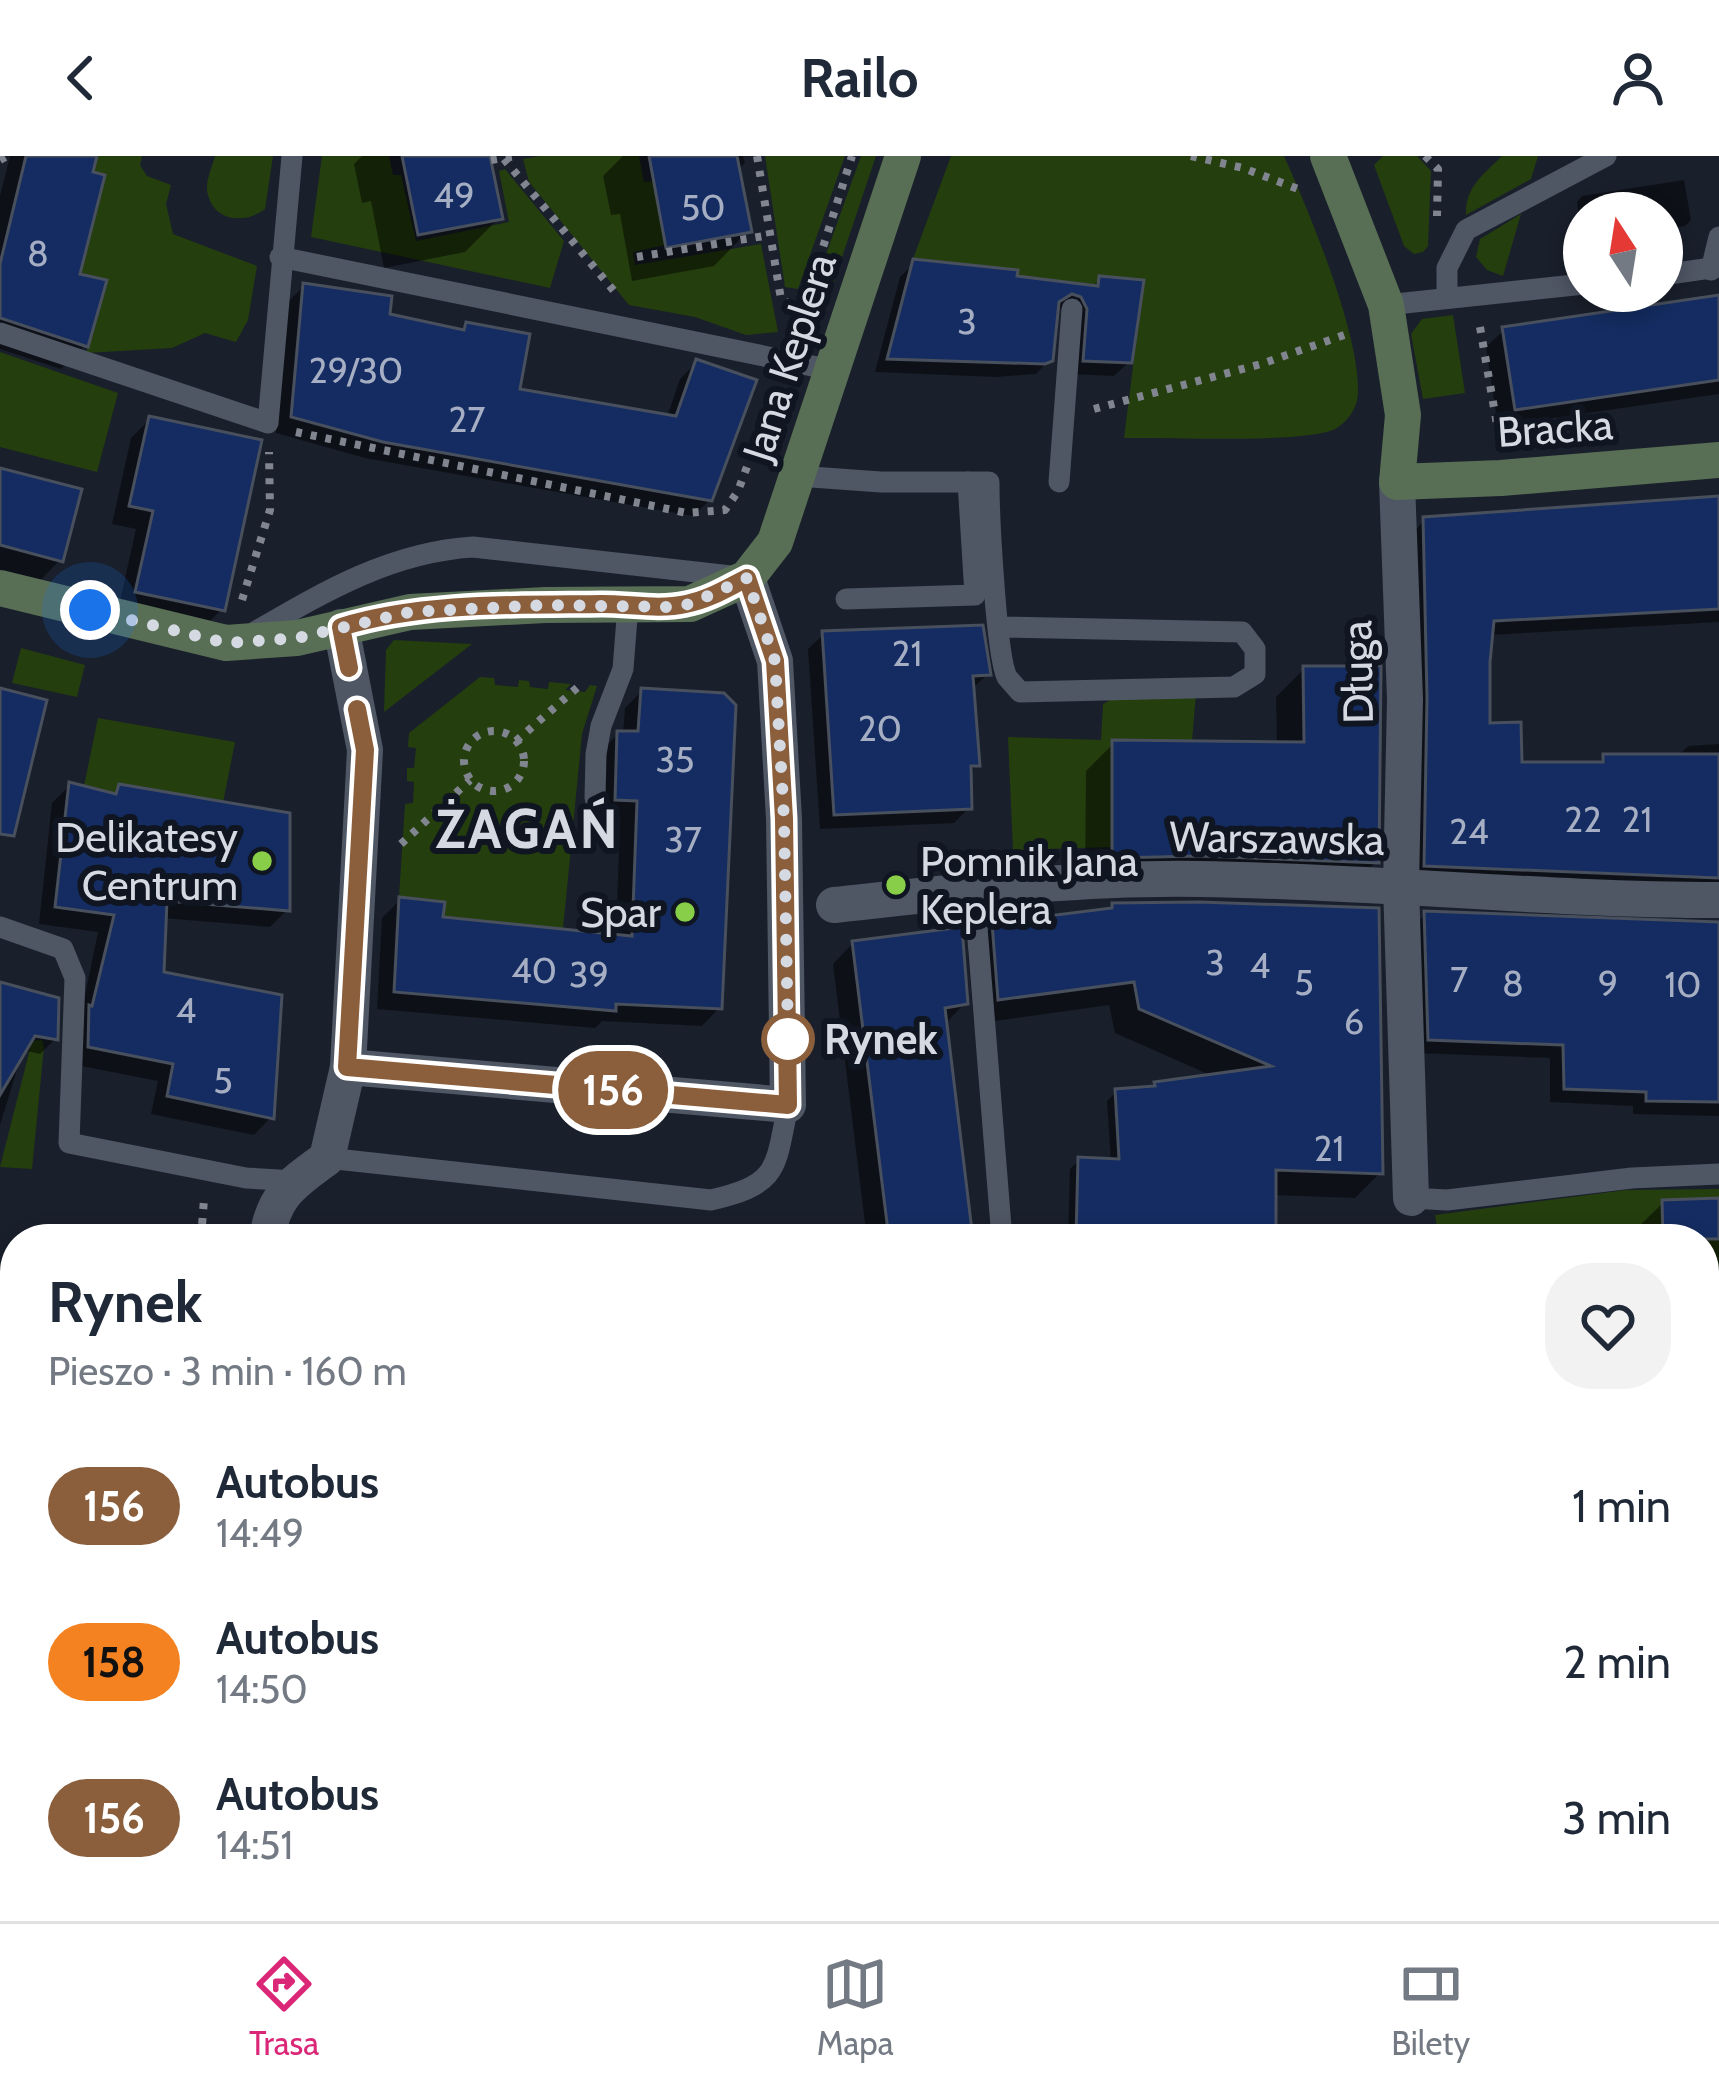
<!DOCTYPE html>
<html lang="pl">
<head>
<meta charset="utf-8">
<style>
  body { margin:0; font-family:Cabin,sans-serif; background:#f2f2f3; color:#1f2937; height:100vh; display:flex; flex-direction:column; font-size:45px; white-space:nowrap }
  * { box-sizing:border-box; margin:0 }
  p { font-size:39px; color:#747a83 }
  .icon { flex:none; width:66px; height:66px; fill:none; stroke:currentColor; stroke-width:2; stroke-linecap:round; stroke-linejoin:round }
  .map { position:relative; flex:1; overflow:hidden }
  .sheet { position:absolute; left:0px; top:1068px; width:1719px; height:699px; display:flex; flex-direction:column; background:#fff; border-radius:48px 48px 0 0; box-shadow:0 6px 18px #0003 }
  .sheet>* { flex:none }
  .badge { padding:0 24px; border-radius:39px; font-size:42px; line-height:78px }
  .needle { width:78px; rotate:348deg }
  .tools { position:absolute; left:1563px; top:36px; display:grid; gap:24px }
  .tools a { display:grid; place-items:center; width:120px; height:120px; border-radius:50%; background:#fff; box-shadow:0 6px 18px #0003; font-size:60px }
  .you { position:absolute; width:60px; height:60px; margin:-30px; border:9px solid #fff; border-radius:50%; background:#1a73e8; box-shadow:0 0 0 18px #1a73e833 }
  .map>.badge { position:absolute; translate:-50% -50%; box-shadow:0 0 0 6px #fff }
  .round { display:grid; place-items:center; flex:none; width:126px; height:126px; border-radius:48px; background:#f2f2f3 }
  .summary { display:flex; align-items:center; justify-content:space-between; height:204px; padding:0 48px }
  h1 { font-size:57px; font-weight:700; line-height:90px }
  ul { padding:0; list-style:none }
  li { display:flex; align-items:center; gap:36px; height:156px; padding:0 48px }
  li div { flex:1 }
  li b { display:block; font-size:45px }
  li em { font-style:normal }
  li .badge { min-width:132px; font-weight:700; text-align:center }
  header { display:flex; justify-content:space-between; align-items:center; height:156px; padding:0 48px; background:#fff; font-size:54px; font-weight:700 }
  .menu { display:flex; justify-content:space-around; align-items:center; height:168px; border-top:3px solid #e0e1e3; background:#fff; font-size:33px; color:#747a83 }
  .menu a { display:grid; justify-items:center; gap:6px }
  .menu .current { color:#db2777 }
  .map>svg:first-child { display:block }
  .green { fill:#253e0e }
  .water { fill:#4e6ba6 }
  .shadow { fill:#0007 }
  .building { fill:#142c61; stroke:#484f5d; stroke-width:3 }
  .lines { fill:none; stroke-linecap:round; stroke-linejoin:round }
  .path { stroke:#80858f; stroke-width:8; stroke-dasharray:6 9; stroke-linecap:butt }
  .lane { stroke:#4f5664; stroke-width:21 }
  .street { stroke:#4f5664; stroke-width:36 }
  .secondary { stroke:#586e55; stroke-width:36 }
  .line-casing { stroke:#fff; stroke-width:27 }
  .line { stroke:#8b5e3c; stroke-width:18 }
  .walk { stroke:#d5d9e2; stroke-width:12; stroke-dasharray:0 21.6 }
  .poi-dot { fill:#89ce48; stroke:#101621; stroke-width:4.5 }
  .stop-dot { fill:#fff; stroke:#8b5e3c; stroke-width:6 }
  .labels { text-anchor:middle; stroke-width:12; stroke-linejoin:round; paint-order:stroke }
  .number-label { font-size:36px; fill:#a5aec2 }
  .street-label { font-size:42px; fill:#d5d9e2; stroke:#101621 }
  .poi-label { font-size:42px; fill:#d5d9e2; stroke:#101621; text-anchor:end }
  .stop-label { font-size:42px; font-weight:bold; fill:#d5d9e2; stroke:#101621; text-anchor:start }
  .district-label { font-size:54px; font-weight:bold; letter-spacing:3px; fill:#d5d9e2; stroke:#101621 }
</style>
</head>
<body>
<header><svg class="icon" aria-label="back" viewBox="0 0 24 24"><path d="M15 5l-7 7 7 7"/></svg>Railo<svg class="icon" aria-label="person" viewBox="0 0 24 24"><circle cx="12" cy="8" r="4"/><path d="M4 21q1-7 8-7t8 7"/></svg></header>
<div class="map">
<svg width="1719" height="1765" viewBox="0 0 1719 1765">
  <rect width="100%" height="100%" fill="#191f2b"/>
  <g class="green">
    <polygon points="97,0 142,0 140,9 147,20 171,29 166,48 173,78 257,110 248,164 236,186 205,177 172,192 86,197 106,125 69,115 89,85 105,19 93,16"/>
    <path d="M 215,0 L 273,0 L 265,53 C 246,68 215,66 208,39 C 204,27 212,12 215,0 Z"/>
    <polygon points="322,0 389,0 393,19 401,19 416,85 509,66 499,15 505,13 564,85 550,132 311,81"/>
    <polygon points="540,0 639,0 644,26 653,25 665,89 633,96 635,109 761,88 778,176 746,179 695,161 629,149 529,26 523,3"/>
    <polygon points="765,0 845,0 798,133 785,131"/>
    <polygon points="861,0 876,0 830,137 819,143 814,132"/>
    <path d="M 951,0 L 1284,0 C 1309,55 1360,178 1358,236 C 1358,251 1348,266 1335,273 C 1303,288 1167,281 1124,282 L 1144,124 L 1100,120 L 1098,130 L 1017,120 L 1017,114 L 913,103 Z"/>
    <polygon points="1383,0 1417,0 1431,15 1428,90 1423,96 1414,98 1404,90 1374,9"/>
    <path d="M 1502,0 L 1538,0 L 1531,23 L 1466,59 C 1465,31 1483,19 1502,0 Z"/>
    <polygon points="1521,58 1503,120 1487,114 1476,101 1480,83"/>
    <polygon points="1453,159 1465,237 1423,243 1411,178 1422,163"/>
    <polygon points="0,196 118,237 97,316 0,291"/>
    <polygon points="394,484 472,488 384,556 386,494"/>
    <polygon points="21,492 85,509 77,541 12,527"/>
    <polygon points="480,521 494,522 495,529 518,531 519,524 529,525 530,531 548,533 549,526 571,528 565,534 585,536 590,529 597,530 582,578 563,773 443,762 399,741 405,648 413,647 414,626 407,625 407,612 414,612 416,592 408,591 409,577"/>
    <polygon points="1196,538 1192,585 1112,584 1111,691 1013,694 1008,581 1101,584 1103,548 1119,539"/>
    <polygon points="98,562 235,586 223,647 120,628 117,637 84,630"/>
    <polygon points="42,884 44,891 32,1013 0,1011 32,885"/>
    <polygon points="1719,1033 1719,1252 1704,1253 1704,1083 1439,1083 1435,1059 1626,1034"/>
    <polygon points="0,1441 15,1458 15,1580 0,1602"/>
    <polygon points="136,1752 333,1752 350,1765 153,1765"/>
  </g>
  <polygon class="water" points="0,1649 15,1661 15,1752 136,1752 153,1765 0,1765"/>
  <g class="shadow">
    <polygon points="10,0 94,0 77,120 85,189 61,213 0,193 0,40"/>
    <polygon points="362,0 490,0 499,62 465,96 384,112 371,45 362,47 354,8"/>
    <polygon points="623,0 743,0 745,7 737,14 748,75 714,110 632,125 620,58 611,59 603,20"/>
    <polygon points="1684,24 1691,64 1685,70 1662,73 1662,57 1584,57 1582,82 1577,46 1582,40"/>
    <polygon points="914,107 1091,132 1100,123 1129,206 1114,220 1070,218 1067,155 1054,150 1050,203 1036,218 995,221 875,216 900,121"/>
    <polygon points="304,130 386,160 460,176 467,169 516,235 667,261 680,223 697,206 710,344 693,360 365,302 276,277 288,146"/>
    <polygon points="1719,142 1719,238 1498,270 1486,191 1504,174"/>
    <polygon points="150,263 222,453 203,472 118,454 136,373 112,368 131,282"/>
    <polygon points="0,315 60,404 26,439 0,432"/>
    <polygon points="1719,342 1719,466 1491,479 1487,570 1519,609 1596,609 1604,601 1677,601 1688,590 1719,588 1719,734 1409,725 1408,381 1425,364"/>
    <polygon points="824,478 988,518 971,534 977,609 968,617 969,652 954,667 820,673 808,493"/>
    <polygon points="1304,513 1376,706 1348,734 1085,728 1086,615 1114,587 1277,589 1276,541"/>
    <polygon points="642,535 719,852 702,870 602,865 595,872 377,853 382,762 400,744 439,764 616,782 620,661 598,660 600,596 618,578 623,578 625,552"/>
    <polygon points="70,629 111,640 120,631 287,754 270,771 163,762 161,819 271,961 254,979 151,958 158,925 71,908 98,776 39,768 52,647"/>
    <polygon points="1113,750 1380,1017 1355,1042 1273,1039 1272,1083 1222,1083 1209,943 1226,926 1115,877 1109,849 974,868 968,795 993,770 1107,756"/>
    <polygon points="1426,758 1719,793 1719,960 1633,958 1633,950 1550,946 1550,902 1415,897 1411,772"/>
    <polygon points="853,787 965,847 944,869 970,1083 867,1083 833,808"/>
    <polygon points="0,829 55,883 40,898 23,894 0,969"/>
    <polygon points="1156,928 1181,1081 1068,1083 1070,1013 1079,1004 1111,1006 1107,945 1116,936 1151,934"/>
    <polygon points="1719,1045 1719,1178 1704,1178 1704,1083 1639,1083 1638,1071 1663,1047"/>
    <polygon points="305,1078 339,1083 300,1083"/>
    <polygon points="0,1116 15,1126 15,1387 0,1402"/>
    <polygon points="1704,1464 1719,1464 1719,1555 1704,1556"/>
    <polygon points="1704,1677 1719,1677 1719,1765 1511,1765 1511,1752 1501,1753 1501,1752 1704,1752"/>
    <polygon points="389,1752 532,1753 530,1755 543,1765 379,1765"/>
    <polygon points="1065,1752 1423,1752 1423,1754 1412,1765 1066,1765"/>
  </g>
  <g class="building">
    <polygon points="26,0 97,0 93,16 105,19 80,118 107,124 88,191 0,162 0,108"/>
    <polygon points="402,0 490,0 503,63 418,79"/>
    <polygon points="649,0 737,0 752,76 666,92"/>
    <polygon points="913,103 1018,114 1017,120 1098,130 1099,120 1144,124 1132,207 1083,205 1087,153 1081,141 1072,138 1059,146 1053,205 1045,208 887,203"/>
    <polygon points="303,127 392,140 390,158 464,174 466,166 530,178 520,233 676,260 696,203 757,224 712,345 383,286 291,261"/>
    <polygon points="1719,139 1719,224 1515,254 1502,171"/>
    <polygon points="149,260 262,284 225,455 135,436 153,355 129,350"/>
    <polygon points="0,312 82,333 63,406 0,389"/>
    <polygon points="1719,340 1719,453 1494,465 1490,506 1490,567 1521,566 1522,606 1603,606 1603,598 1719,598 1719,722 1424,710 1427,542 1423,361"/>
    <polygon points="983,469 991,519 973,520 980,610 971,610 972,653 834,659 822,475"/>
    <polygon points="1303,510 1381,510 1379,707 1200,700 1112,702 1112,584 1304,586"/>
    <polygon points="0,532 47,544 14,680 0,678"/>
    <polygon points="641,532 724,537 736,549 722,853 616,848 616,855 394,836 399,741 445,746 443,761 632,780 637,645 615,644 617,575 638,575"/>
    <polygon points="69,626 116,638 119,628 290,657 290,755 167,745 164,816 282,839 274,963 167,940 173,908 88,891 89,849 92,850 114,759 55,751"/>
    <polygon points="1199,746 1379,752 1383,1018 1276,1014 1276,1077 1242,1082 1076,1083 1078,1001 1119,1003 1115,933 1155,930 1154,926 1271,910 1139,853 1134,826 998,844 992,767 1112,752 1112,747"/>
    <polygon points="1424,755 1719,766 1719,946 1646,945 1646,936 1564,933 1563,889 1428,884"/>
    <polygon points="962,771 968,848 945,852 973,1083 889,1083 852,785"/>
    <polygon points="0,826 59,842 58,884 35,880 0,939"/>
    <polygon points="1719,1042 1719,1083 1663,1083 1662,1044"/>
  </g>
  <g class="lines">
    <g class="path">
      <polyline points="757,0 781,143 802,155"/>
      <polyline points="1191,0 1243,12 1298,33"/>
      <polyline points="1425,0 1438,13 1437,60"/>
      <polyline points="504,3 614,135"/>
      <polyline points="0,4 7,0"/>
      <polyline points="491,4 516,0"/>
      <polyline points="637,101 770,79"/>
      <polyline points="1608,147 1641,143"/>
      <polyline points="1480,171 1497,269"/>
      <polyline points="796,176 852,0"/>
      <polyline points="1094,253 1261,208 1350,177"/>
      <polyline points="296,276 687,357 725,354 738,335 775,235"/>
      <polyline points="242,444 270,354 269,296"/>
      <circle cx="494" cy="605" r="30"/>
      <polyline points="516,585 578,531"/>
      <polyline points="401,688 470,624"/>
      <polyline points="201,1083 204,1043"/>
      <polyline points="1704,1377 1719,1375"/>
      <polyline points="0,1567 15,1579"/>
      <polyline points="0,1639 15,1616"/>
      <polyline points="1704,1644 1719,1643"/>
      <polyline points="235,1752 251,1765"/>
      <polyline points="680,1765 688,1752"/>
    </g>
    <g class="lane">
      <polyline points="280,101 832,214"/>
      <polyline points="1711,114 1719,81"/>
      <polyline points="1662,119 1719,111"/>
      <polyline points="1447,142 1447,112 1466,74 1606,0"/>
      <polyline points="1386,149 1584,128"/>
      <polyline points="0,177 268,267 292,0"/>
      <path d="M 797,320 L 881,326 L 989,326 C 989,358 996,499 1007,521 C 1011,526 1016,531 1020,536 L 1234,531 L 1255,518 L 1255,493 L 1242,476 L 1000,471"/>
      <polyline points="1059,326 1072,153"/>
      <polyline points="846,443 975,439 968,326"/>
      <path d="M 253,477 C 322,437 390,396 473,391 L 740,421"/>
      <polyline points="595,642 596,598 601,570 623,513 628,449"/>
      <polyline points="974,734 1002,1083"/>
      <polyline points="0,771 63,793 75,822 69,987 246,1022 296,1025"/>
      <path d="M 327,1002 L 711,1044 C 779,1028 775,1014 788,949"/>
      <polyline points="1411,1042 1447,1044 1632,1022 1719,1018"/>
    </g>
    <g class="street">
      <polyline points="1397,326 1405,543 1401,729 1411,1042"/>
      <path d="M 834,749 C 955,736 1077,721 1199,723 C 1372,725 1545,744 1719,744"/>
      <polyline points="348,911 788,949 784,663 775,505 747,422"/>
      <path d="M 267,1083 C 273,1039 293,1027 327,1002 L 348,911 L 365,594 L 341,471"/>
      <polyline points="1704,1281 1719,1279"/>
      <polyline points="350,1752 367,1765"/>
      <polyline points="1489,1752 1490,1765"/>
    </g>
    <g class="secondary">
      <polyline points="1328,0 1386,149 1403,259 1397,326 1501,322 1719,304"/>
      <polyline points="0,432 226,487 297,482 410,456 545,449 690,448 747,422 775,386 903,0"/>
    </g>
  </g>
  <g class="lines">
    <g class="line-casing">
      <path id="line" d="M 349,512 L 341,471 C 423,446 517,449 602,448 C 630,448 659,454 686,448 C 708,444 727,432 747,422 L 775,505 L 784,663 L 788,949 L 347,911 L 365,594 L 357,553"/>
    </g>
    <use href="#line" class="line"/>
    <polyline class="walk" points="90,454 226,487 297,482 410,456 545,449 669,451 690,448 747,422 775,505 784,663 788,883"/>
  </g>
  <g class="poi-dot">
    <circle cx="262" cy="705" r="12"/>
    <circle cx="896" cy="729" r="12"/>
    <circle cx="685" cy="756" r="12"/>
  </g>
  <circle class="stop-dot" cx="788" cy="883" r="24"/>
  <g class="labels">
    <g class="number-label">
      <text x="454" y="52">49</text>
      <text x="703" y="64">50</text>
      <text x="38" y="110">8</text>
      <text x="967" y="178">3</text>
      <text x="356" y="227">29/30</text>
      <text x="467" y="276">27</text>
      <text x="907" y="510">21</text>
      <text x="880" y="585">20</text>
      <text x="675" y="616">35</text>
      <text x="1583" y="676">22</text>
      <text x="1637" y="676">21</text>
      <text x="1469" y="688">24</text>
      <text x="683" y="696">37</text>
      <text x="1215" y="819">3</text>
      <text x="1260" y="822">4</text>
      <text x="534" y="827">40</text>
      <text x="589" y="831">39</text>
      <text x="1459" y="836">7</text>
      <text x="1304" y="839">5</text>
      <text x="1513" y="840">8</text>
      <text x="1608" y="840">9</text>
      <text x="1683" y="841">10</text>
      <text x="186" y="867">4</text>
      <text x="1354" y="878">6</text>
      <text x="223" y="937">5</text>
      <text x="1329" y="1005">21</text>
    </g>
    <g class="street-label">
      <text transform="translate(789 201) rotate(-72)" y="15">Jana Keplera</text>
      <text transform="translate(1555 272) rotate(-4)" y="15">Bracka</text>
      <text transform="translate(1357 516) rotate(-91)" y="15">Długa</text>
      <text transform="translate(1277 682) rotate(1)" y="15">Warszawska</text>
    </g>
    <g class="poi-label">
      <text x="238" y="696">Delikatesy<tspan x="238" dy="48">Centrum</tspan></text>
      <text x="920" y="720" text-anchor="start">Pomnik Jana<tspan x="920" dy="48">Keplera</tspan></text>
      <text x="661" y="771">Spar</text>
    </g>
    <g class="stop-label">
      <text x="824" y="898">Rynek</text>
    </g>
    <g class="district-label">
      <text x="528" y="692">ŻAGAŃ</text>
    </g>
  </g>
</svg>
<div class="tools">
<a><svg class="needle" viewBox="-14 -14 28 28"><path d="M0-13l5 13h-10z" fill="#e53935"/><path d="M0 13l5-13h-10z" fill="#747a83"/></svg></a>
</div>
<div class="you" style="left:90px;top:454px"></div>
<b class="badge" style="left:613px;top:934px;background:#8b5e3c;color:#fff">156</b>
<section class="sheet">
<div class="summary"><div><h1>Rynek</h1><p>Pieszo · 3 min · 160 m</p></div><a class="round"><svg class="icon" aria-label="heart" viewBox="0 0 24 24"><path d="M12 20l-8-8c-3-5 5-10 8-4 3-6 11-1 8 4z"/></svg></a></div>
<ul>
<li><span class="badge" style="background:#8b5e3c;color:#fff">156</span><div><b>Autobus</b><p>14:49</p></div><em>1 min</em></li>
<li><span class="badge" style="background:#f58220;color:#111">158</span><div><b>Autobus</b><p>14:50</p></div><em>2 min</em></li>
<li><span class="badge" style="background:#8b5e3c;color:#fff">156</span><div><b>Autobus</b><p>14:51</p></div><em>3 min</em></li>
</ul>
</section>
</div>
<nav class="menu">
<a class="current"><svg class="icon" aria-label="directions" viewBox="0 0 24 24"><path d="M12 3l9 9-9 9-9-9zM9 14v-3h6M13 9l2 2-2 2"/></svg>Trasa</a>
<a><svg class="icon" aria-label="map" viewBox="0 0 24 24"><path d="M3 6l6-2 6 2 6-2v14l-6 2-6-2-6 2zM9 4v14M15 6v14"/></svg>Mapa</a>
<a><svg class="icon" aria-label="tickets" viewBox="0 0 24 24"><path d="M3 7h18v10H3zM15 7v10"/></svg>Bilety</a>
</nav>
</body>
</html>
